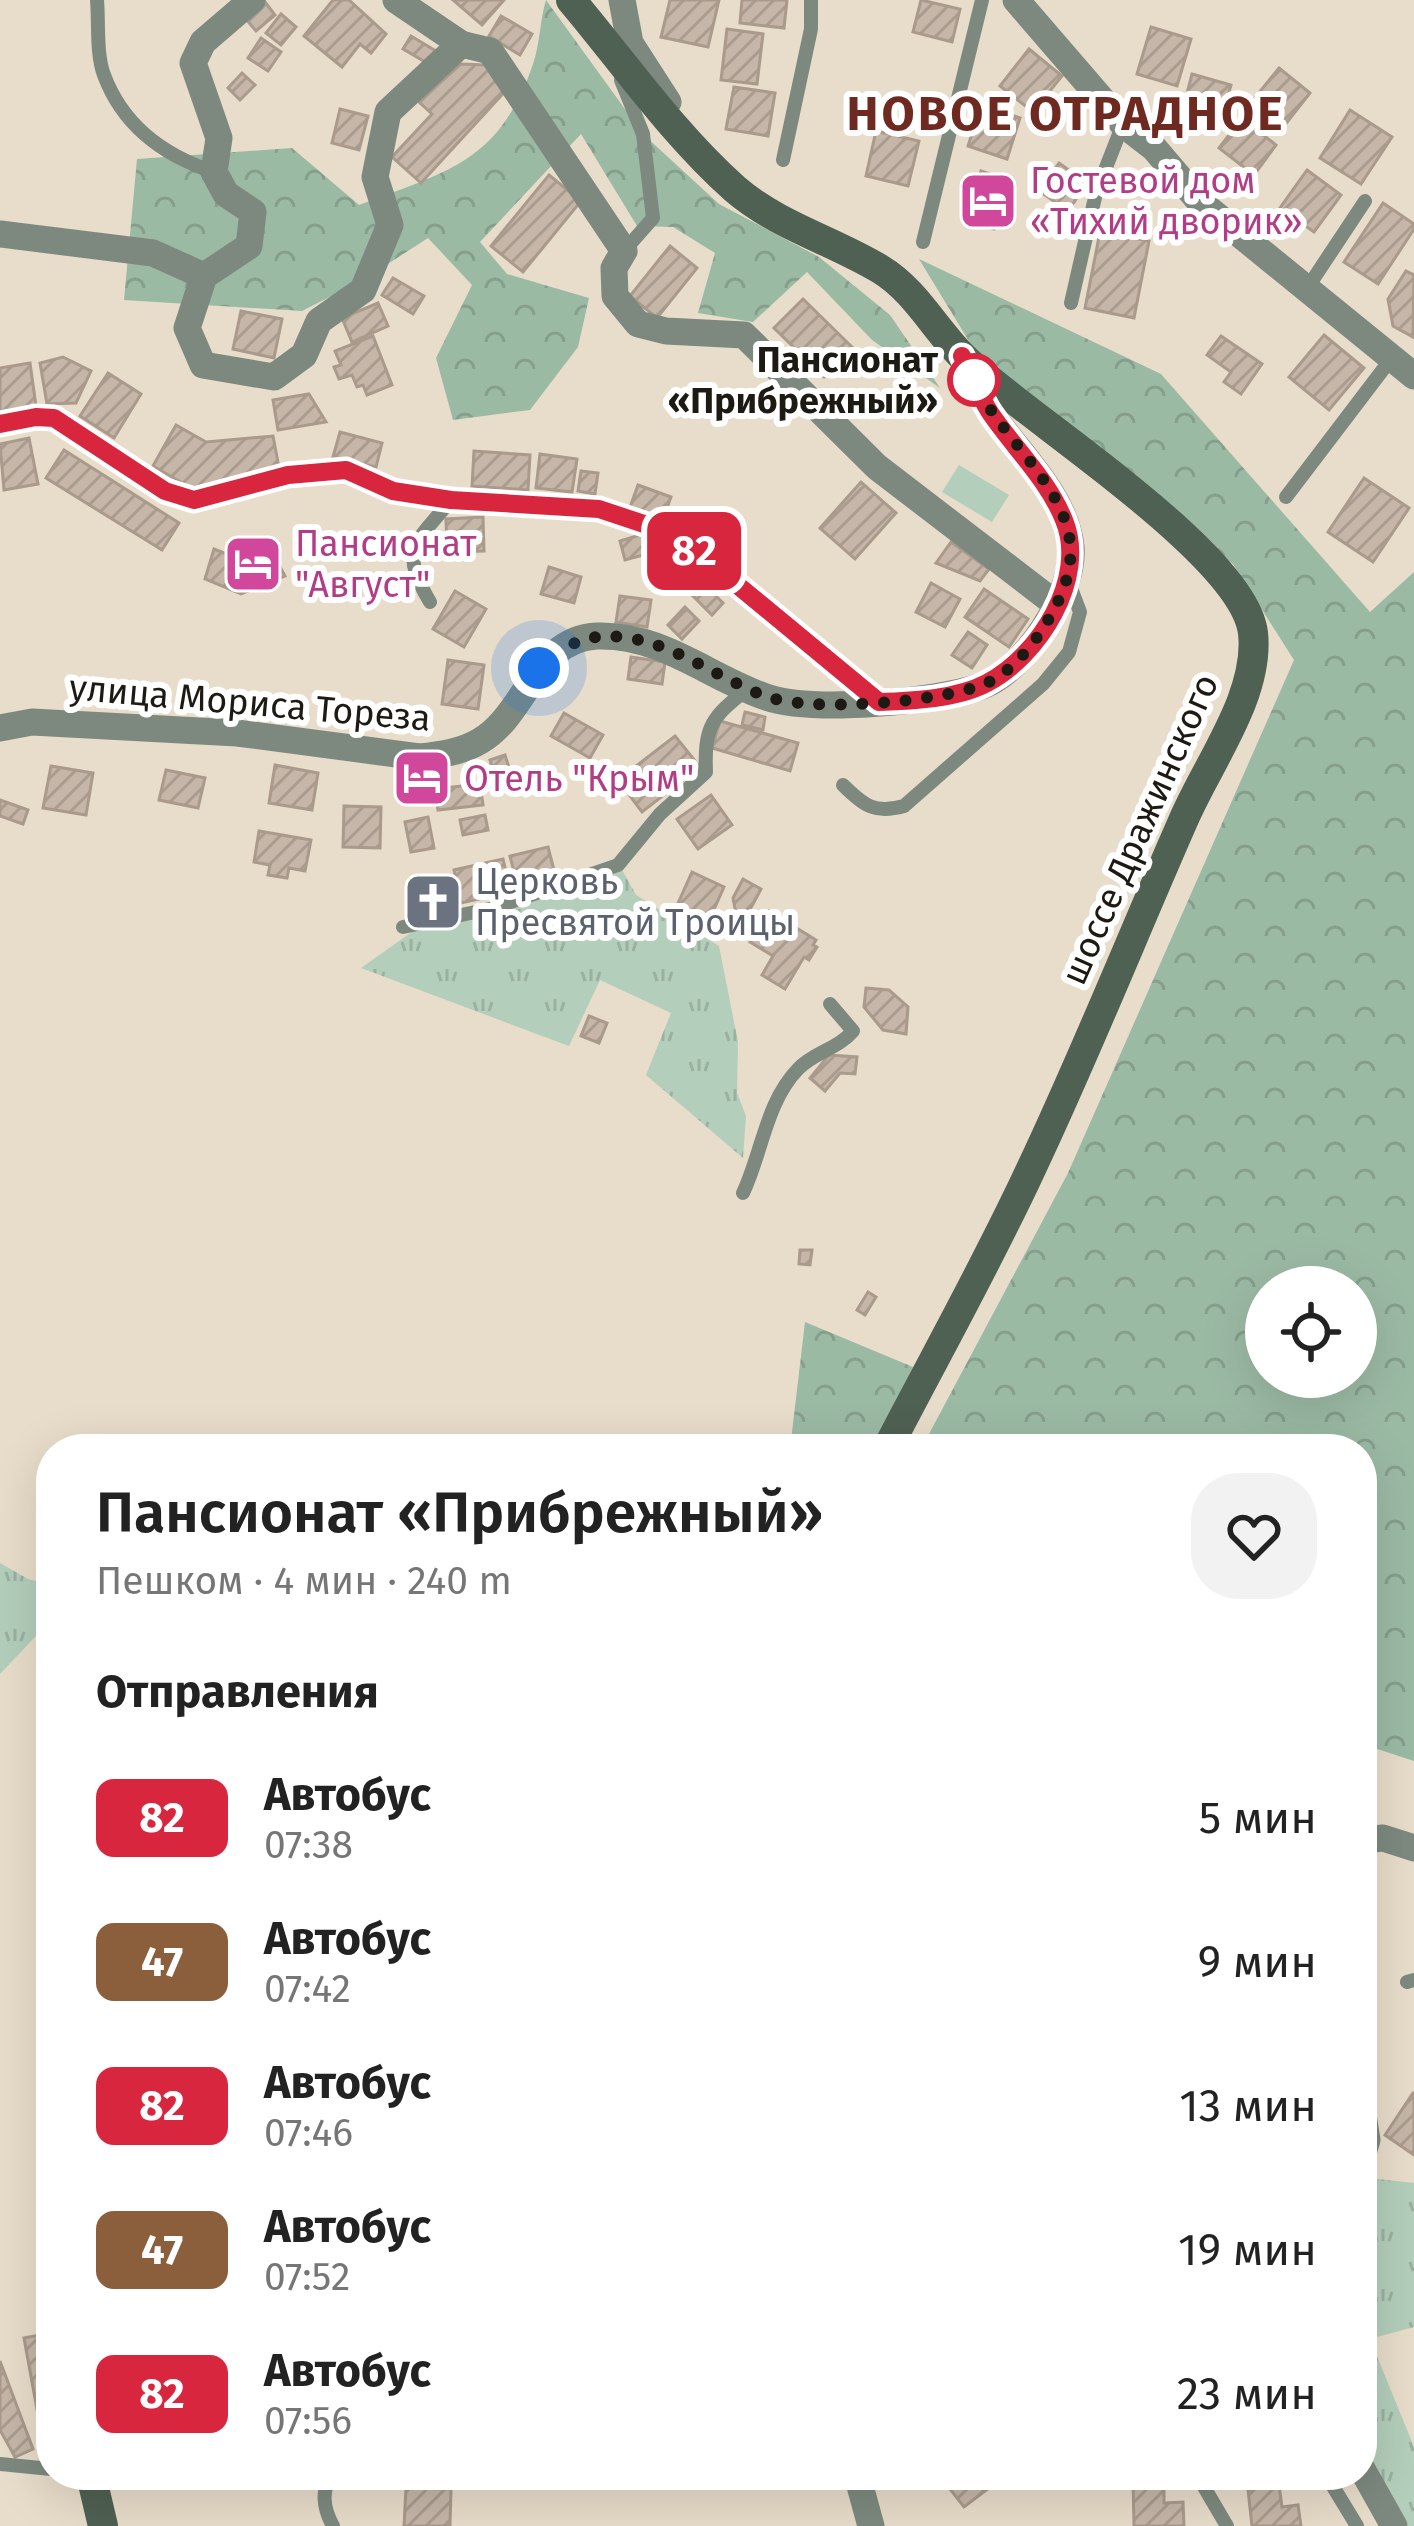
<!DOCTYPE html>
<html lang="ru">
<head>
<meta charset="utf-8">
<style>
  body { margin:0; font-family:"Fira Sans",sans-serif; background:#f2f2f2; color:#222; height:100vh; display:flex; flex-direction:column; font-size:45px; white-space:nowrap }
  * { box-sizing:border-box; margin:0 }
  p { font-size:39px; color:#767676 }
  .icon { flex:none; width:66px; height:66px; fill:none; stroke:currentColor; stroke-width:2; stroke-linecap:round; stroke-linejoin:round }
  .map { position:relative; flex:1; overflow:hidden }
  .side { position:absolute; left:36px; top:1434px; width:1341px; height:1056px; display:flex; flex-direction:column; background:#fff; border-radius:48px; box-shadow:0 12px 48px #0002 }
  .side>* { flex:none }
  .badge { padding:0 24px; border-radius:18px; font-size:42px; line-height:78px }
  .tools { position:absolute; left:1245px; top:1266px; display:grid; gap:24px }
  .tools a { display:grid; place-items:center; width:132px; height:132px; border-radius:50%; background:#fff; box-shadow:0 12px 48px #0002; font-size:60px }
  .you { position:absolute; width:60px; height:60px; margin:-30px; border:9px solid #fff; border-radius:50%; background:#1a73e8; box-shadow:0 0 0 18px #1a73e833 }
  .map>.badge { position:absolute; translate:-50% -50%; box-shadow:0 0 0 6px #fff }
  h2 { padding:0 60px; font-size:45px; line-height:108px }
  .round { display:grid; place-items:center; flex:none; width:126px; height:126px; border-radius:48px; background:#f2f2f2 }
  .head { display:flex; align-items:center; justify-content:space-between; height:204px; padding:0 60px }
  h1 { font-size:57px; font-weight:600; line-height:90px }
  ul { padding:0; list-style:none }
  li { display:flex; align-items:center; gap:36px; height:144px; padding:0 60px }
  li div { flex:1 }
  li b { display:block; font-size:45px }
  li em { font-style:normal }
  li .badge { min-width:132px; font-weight:700; text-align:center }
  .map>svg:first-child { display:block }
  .grass { fill:url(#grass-tufts) }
  .forest { fill:url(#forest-crowns); fill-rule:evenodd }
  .green { fill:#b3cebb }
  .building { fill:url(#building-hatch); stroke:#a99a8b; stroke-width:3 }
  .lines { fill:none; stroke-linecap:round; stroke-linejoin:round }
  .lane { stroke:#7d897f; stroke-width:14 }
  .street { stroke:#7d897f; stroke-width:27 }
  .secondary { stroke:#4f6152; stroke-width:30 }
  .line-casing { stroke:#fff; stroke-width:27 }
  .line { stroke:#d7263d; stroke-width:18 }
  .walk { stroke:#1d1913; stroke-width:12; stroke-dasharray:0 21.6 }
  .stop-dot { fill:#fff; stroke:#d7263d; stroke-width:6 }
  .labels { text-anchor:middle; stroke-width:12; stroke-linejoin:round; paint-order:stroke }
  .hotel-label { font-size:36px; fill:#b23c85; stroke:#fff; text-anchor:start }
  .stop-label { font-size:36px; font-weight:bold; fill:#1d1913; stroke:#fff; text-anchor:end }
  .street-label { font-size:36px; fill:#1d1913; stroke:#fff }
  .worship-label { font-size:36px; fill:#5b616d; stroke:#fff; text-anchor:start }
  .district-label { font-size:48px; font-weight:bold; letter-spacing:3px; fill:#6e2921; stroke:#fff }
</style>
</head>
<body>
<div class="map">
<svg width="1414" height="2526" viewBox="0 0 1414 2526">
  <defs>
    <pattern id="grass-tufts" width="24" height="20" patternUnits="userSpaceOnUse" patternTransform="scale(3)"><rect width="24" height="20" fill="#b3cebb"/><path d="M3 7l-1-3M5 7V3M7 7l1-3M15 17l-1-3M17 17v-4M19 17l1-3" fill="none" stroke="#9ab0a0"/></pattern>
    <pattern id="forest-crowns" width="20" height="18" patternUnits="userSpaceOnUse" patternTransform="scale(3)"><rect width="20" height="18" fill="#9bbaa4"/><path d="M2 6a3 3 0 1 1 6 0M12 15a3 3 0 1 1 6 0" fill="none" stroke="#859f8c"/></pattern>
    <pattern id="building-hatch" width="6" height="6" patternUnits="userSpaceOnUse" patternTransform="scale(3)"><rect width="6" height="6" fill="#c5b6a7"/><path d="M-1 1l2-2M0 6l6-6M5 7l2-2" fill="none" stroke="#a99c8f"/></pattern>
  </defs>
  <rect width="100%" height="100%" fill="#e8dcca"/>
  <g class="grass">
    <polygon points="621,868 636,895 719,946 738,1042 737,1093 746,1116 743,1158 646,1075 671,1013 600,980 569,1046 361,968 423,924 530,893 596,887"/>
    <polygon points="0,1563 28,1579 51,1585 51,1620 0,1674"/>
    <polygon points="1378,2179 1414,2183 1414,2327 1370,2339 1414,2447 1414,2526 1408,2526 1362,2441 1362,2199"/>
  </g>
  <g class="forest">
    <path d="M 546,0 L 643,134 L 719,204 L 819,257 L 890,315 L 940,388 L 872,340 L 807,272 L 753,322 L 698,313 L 715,253 L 673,227 L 637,226 L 581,134 L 480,242 L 507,274 L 589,298 L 578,347 L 530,410 L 453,420 L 436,358 L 472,285 L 428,238 L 363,280 L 302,311 L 124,300 L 137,159 L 292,148 L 359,205 C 447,171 499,163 533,64 C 540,44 540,19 546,0 Z"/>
    <path d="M 919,259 L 1161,374 L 1370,612 L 1414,572 L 1414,1761 L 1362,1744 L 1362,1449 L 921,1449 L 1068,1173 L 1294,660 L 1233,564 L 984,366 ZM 1266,1287 L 1356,1287 L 1356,1377 L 1266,1377 Z"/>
    <polygon points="805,1322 913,1367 875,1449 790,1449"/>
  </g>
  <polygon class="green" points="959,465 1009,495 992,522 942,492"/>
  <g class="building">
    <polygon points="333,0 349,0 386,34 371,53 360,44 342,67 304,36"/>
    <polygon points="453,0 504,0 482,25"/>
    <polygon points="670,0 719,0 708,47 661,37"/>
    <polygon points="742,0 787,0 784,28 740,23"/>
    <polygon points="921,0 960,9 952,42 913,32"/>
    <polygon points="265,2 275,15 256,31 245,18"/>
    <polygon points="281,14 296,27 281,45 266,33"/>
    <polygon points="501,16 532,34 520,55 489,36"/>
    <polygon points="1151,27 1191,39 1177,86 1137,74"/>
    <polygon points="727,29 763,34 757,84 721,80"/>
    <polygon points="411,36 441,54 427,63 403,49"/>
    <polygon points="261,38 281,52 268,71 248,58"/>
    <polygon points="1029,49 1062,76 1033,112 1000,86"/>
    <polygon points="461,64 486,65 509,87 421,183 392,157 432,114 419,102"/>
    <polygon points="1279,68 1310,93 1284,126 1253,100"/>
    <polygon points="242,73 255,85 240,100 228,88"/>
    <polygon points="1192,74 1231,85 1218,131 1180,120"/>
    <polygon points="734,87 775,93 768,136 726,129"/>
    <polygon points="981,105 1020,118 1007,159 968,146"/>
    <polygon points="340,109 368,116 359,150 332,143"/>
    <polygon points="1350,110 1392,137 1361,184 1320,158"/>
    <polygon points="1242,118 1276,145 1254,175 1219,148"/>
    <polygon points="876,131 919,141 908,186 866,176"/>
    <polygon points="1059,163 1087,183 1068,211 1039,191"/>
    <polygon points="1307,170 1341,195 1314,232 1280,208"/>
    <polygon points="981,171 1010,181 994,229 965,220"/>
    <polygon points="549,175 581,201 523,272 491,246"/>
    <polygon points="1383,203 1414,224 1414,229 1378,284 1344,262"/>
    <polygon points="1100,232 1149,241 1134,318 1085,308"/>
    <polygon points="670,246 697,268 657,318 630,296"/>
    <polygon points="1406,271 1414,275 1413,337 1393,326 1388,299"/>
    <polygon points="393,278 424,296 413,314 382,295"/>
    <polygon points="803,299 853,348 824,377 774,328"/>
    <polygon points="378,303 388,326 352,342 342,318"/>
    <polygon points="241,311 282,319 274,358 233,349"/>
    <polygon points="1324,335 1364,368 1329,410 1289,377"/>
    <polygon points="373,336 392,385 367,395 363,385 357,387 352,375 339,379 334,367 341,365 335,351"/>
    <polygon points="1221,336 1262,364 1241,394 1224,382 1231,372 1207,355"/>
    <polygon points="63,357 91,371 76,403 47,404 40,363"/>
    <polygon points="30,363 36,406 0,411 0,368"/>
    <polygon points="108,373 141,394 114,438 80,416"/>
    <polygon points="309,394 326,422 278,430 273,400"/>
    <polygon points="176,425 206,442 273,436 280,473 198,492 153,466"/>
    <polygon points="340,432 382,443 376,467 333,457"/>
    <polygon points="29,438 38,484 4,490 0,444"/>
    <polygon points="64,450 179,523 162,550 46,478"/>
    <polygon points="474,451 530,455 528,490 472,486"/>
    <polygon points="540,454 577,459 572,492 536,488"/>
    <polygon points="581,471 598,473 595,494 578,491"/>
    <polygon points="1364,478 1409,508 1373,562 1328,532"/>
    <polygon points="861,482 896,513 855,559 820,528"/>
    <polygon points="638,485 671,497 662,522 629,510"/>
    <polygon points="483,517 484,551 447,552 446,519"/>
    <polygon points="643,534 664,544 657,560 643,555 625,560 620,541"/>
    <polygon points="951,542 989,569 980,581 936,563"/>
    <polygon points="267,543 285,576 241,594 205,579 214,549 237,558"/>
    <polygon points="549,567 581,577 574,603 541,594"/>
    <polygon points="688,568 723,603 712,615 677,580"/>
    <polygon points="931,583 960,599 945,627 916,612"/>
    <polygon points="984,589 1028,619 1009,647 965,617"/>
    <polygon points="455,591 486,609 464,647 433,629"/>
    <polygon points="620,596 651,600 647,627 616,622"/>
    <polygon points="685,607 699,621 682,639 668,625"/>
    <polygon points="968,632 987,645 972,668 952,655"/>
    <polygon points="631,657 665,662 662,684 628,679"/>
    <polygon points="448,660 484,665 478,709 442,704"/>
    <polygon points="745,712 765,717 763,730 742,725"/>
    <polygon points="564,713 603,735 590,758 551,736"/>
    <polygon points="720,721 798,743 790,771 712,748"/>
    <polygon points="675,736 700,767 642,812 618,780"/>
    <polygon points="505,755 513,780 497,785 490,760"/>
    <polygon points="275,765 318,773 312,810 269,803"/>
    <polygon points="51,766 93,773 86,815 43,808"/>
    <polygon points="166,770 205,778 198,808 159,800"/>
    <polygon points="480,784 483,805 438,810 435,789"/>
    <polygon points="711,795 732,825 698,849 677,819"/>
    <polygon points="0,800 28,810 23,824 0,816"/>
    <polygon points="344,806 381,807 380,848 343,847"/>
    <polygon points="485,815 488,830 463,835 460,820"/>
    <polygon points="428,817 434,848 411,852 405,822"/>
    <polygon points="259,831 311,840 305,871 289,868 287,878 268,875 270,865 254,862"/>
    <polygon points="548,847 555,874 517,884 510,856"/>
    <polygon points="503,859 511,892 461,903 454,870"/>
    <polygon points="692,872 724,887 707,925 675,910"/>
    <polygon points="743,879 761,889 739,930 733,898"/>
    <polygon points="450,890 453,907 415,914 412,897"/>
    <polygon points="769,911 816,940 813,945 817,947 809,960 804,957 785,989 762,975 773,956 750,942"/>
    <polygon points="866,988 889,990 908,1007 906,1034 883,1030 864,1007"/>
    <polygon points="589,1016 607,1023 599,1043 581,1036"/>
    <polygon points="829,1055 857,1057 855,1074 840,1073 825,1091 810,1078"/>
    <polygon points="800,1250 812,1250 810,1265 799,1264"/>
    <polygon points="868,1292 876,1297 865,1315 857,1310"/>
    <polygon points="1413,2093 1414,2093 1414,2155 1385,2135"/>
    <polygon points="51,2333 51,2458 46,2459 24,2338"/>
    <polygon points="0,2361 33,2449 15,2457 0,2430"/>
    <polygon points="939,2475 998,2475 1001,2479 964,2507"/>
    <polygon points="1164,2479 1164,2503 1183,2502 1184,2526 1134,2526 1133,2480"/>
    <polygon points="1279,2485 1282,2507 1298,2505 1301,2526 1252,2526 1248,2490"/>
    <polygon points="406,2488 451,2489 450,2526 404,2526"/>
  </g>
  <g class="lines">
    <g class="lane">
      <path d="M 97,0 C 99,23 96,54 104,75 C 123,126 165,156 214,172"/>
      <polyline points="621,80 643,134 653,218 624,251"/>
      <polyline points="783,160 811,29 811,0"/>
      <polyline points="923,242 982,0"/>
      <polyline points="1306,290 1365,201"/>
      <polyline points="1071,303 1096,193 1123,124"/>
      <polyline points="0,424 36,417 54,418 165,491 194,500 288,475 346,470 393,491 451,500 599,509 659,528 683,540 876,699"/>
      <polyline points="1286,497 1391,359"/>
      <path d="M 430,602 C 398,548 416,543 451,500"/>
      <path d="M 843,785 C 864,806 875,814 904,806 L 1043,684 L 1069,652 L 1080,612 L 1069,583"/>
      <path d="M 403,927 L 490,909 L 618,865 L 660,814 L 706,772 C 704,724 713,717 748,688"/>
      <path d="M 743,1193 C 762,1153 766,1102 798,1069 C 814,1052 838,1049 853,1031 L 830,1004"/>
      <polyline points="1407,1982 1414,1980"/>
      <polyline points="0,2464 51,2469"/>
      <polyline points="1197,2475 1227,2526"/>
      <polyline points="1326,2475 1357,2526"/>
      <path d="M 333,2526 C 324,2510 319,2487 335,2475"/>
    </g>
    <g class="street">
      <polyline points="252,0 203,42 193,63 219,138 214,172 226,194 253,212 249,246 204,276 187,328 203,365 274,377 304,355 319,321 363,290 390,225 375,177 388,112 461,44"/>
      <polyline points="396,0 461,44 490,51 624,251 614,268 615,296 638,324 666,331 744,335 877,467 1057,605"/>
      <polyline points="622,0 630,43 668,102"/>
      <polyline points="1016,0 1123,124 1154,148 1200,202 1414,376"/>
      <polyline points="0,234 153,253 204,276"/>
      <path d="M 0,728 L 32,722 L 237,733 L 419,757 C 439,755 462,752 480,741 C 526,715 536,638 597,636 C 662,634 708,677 766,697 C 813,713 935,702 982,686 C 1025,670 1075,593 1071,547 C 1066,497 1021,456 993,416 C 981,399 973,379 964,360"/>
      <polyline points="1362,1840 1383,1838 1414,1848"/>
      <polyline points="1362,2109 1367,2140 1362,2156"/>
      <polyline points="1362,2469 1394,2526"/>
      <polyline points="857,2475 871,2526"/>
    </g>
    <g class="secondary">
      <path d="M 571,0 C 624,63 673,134 735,189 C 778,226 832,240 880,269 C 915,290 934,328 962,356 C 1024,417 1244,553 1253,633 C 1260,696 1207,764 1183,821 C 1132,937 1085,1055 1031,1169 C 987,1264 935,1356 887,1449"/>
      <polyline points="91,2475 103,2526"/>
    </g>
  </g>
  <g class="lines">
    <g class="line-casing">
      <path id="line" d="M 0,424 L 36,417 L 54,418 L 165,491 L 194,500 L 288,475 L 346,470 L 393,491 L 451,500 L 599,509 L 659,529 L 683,540 L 879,702 C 912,701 957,699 987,683 C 1039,656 1088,578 1064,520 C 1048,480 1015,449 991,414 C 979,396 971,375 962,356"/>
    </g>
    <use href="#line" class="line"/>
    <path class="walk" d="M 539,668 C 565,645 586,633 621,637 C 673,642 717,678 765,696 C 809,713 937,702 982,685 C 1007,676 1028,651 1042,630 C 1062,598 1078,565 1067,527 C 1051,472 997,432 974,380"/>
  </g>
  <defs>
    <g id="hotel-square" transform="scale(3)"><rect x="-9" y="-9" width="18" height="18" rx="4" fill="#d1479c" stroke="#fff"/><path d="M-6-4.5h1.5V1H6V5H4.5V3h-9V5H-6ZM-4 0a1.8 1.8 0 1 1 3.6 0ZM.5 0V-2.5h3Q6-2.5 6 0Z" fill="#fff"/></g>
    <g id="church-square" transform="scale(3)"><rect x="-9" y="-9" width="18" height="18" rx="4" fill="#6b7280" stroke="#fff"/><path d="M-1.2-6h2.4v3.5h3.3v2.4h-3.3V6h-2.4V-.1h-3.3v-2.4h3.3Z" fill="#fff"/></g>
  </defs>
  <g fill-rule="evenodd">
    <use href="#hotel-square" x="988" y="201"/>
    <use href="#hotel-square" x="253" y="564"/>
    <use href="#hotel-square" x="422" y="778"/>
    <use href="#church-square" x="433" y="902"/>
  </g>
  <circle class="stop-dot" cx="974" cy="380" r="24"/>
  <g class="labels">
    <g class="hotel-label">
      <text x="1030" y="193">Гостевой дом<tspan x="1030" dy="41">«Тихий дворик»</tspan></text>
      <text x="295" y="556">Пансионат<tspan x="295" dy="41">"Август"</tspan></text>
      <text x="464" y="791">Отель "Крым"</text>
    </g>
    <g class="stop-label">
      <text x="938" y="372">Пансионат<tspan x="938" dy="41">«Прибрежный»</tspan></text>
    </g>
    <g class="street-label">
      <text transform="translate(250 702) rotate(5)" y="13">улица Мориса Тореза</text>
      <text transform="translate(1139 829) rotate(-66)" y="13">шоссе Дражинского</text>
    </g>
    <g class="worship-label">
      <text x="475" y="894">Церковь<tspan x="475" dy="41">Пресвятой Троицы</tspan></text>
    </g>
    <g class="district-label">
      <text x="1066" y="130">НОВОЕ ОТРАДНОЕ</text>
    </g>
  </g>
</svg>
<div class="tools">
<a><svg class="icon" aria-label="locate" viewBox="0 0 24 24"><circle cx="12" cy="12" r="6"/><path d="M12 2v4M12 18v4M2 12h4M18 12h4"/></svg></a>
</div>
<div class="you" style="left:539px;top:668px"></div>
<b class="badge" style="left:694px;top:551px;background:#d7263d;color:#fff">82</b>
<section class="side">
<div class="head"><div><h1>Пансионат «Прибрежный»</h1><p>Пешком · 4 мин · 240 m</p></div><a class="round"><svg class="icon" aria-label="heart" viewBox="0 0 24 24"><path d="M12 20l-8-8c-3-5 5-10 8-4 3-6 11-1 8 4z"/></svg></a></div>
<h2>Отправления</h2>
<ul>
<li><span class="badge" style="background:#d7263d;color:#fff">82</span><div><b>Автобус</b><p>07:38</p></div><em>5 мин</em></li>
<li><span class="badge" style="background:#8b5e3c;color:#fff">47</span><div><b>Автобус</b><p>07:42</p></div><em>9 мин</em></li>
<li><span class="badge" style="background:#d7263d;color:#fff">82</span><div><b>Автобус</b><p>07:46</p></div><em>13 мин</em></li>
<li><span class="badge" style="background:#8b5e3c;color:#fff">47</span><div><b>Автобус</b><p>07:52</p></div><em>19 мин</em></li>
<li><span class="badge" style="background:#d7263d;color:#fff">82</span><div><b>Автобус</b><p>07:56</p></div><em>23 мин</em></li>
</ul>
</section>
</div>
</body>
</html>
